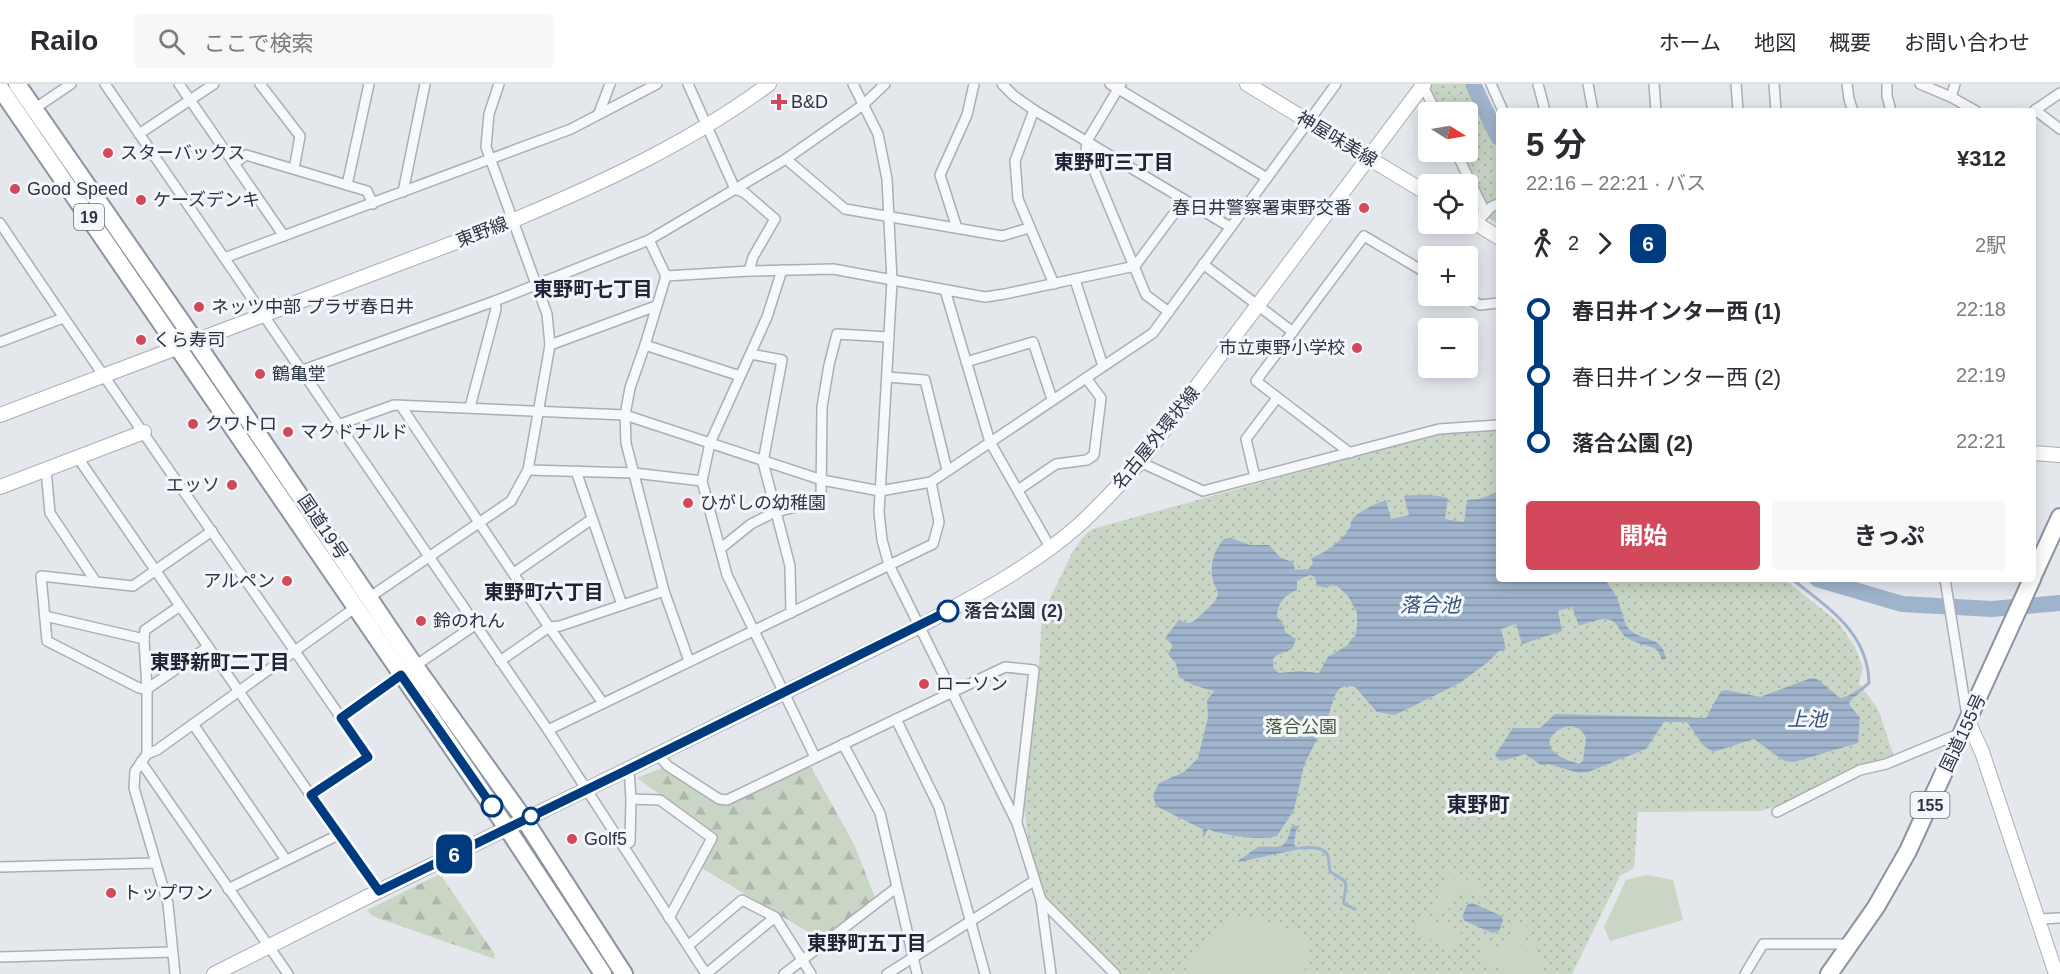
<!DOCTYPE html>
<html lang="ja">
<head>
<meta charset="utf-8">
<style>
  body { margin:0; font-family:Helvetica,"Noto Sans JP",sans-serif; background:#f7f7f7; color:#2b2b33; height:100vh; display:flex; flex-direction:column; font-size:22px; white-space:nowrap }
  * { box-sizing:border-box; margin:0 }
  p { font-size:20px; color:#7c7c81 }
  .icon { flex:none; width:33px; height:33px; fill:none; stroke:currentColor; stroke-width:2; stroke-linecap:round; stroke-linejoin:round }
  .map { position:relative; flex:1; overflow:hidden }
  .details { position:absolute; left:1496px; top:24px; width:540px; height:474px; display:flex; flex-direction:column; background:#fff; border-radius:6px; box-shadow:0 3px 15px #0003 }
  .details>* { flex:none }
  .badge { padding:0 12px; border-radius:9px; font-size:21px; line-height:39px }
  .needle { width:39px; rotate:101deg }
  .buttons { position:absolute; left:1418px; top:18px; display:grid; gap:12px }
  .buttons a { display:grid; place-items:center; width:60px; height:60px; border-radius:6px; background:#fff; box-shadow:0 3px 15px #0003; font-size:30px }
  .map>.badge { position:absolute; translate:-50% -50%; box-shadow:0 0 0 3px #fff }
  .legs { display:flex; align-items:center; gap:9px; height:66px; padding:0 30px; font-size:20px }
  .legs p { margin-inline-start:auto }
  .summary { display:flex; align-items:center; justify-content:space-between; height:102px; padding:0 30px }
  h1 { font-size:33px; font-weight:700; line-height:45px }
  .primary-button { display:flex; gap:12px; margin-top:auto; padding:12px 30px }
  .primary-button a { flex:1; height:69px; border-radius:6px; background:#d1495b; color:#fff; font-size:24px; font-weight:700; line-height:69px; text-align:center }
  .primary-button a+a { background:#f7f7f7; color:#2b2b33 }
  ul { padding:0 30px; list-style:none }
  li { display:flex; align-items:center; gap:21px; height:66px; font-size:22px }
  li i { display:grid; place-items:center; width:9px; height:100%; margin:0 8px; background:currentColor }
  li i::after { content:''; width:15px; height:15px; margin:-8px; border:4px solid; border-radius:50%; background:#fff }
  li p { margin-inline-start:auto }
  li:first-child i { background:linear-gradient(#0000 50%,currentColor 0) }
  li:last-child i { background:linear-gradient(currentColor 50%,#0000 0) }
  header { display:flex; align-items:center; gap:36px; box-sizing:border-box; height:84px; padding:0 30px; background:#fff; border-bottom:2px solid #e1e1e2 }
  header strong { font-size:28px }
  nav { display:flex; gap:33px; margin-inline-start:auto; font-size:21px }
  .search { width:420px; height:54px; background:#f7f7f7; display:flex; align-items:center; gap:15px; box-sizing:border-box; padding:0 21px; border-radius:6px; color:#7c7c81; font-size:22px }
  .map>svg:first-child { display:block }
  .forest { fill:url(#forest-firs) }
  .park { fill:url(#park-dots) }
  .garden { fill:#c9d6c5 }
  .water { fill:url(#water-rules); fill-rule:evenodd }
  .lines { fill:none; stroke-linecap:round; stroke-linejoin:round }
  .stream { stroke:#9fb4cc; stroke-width:3 }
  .river { stroke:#9fb4cc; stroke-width:16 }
  .street-casing { stroke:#a9aeb7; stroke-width:12 }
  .secondary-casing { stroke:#a9aeb7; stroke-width:16 }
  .highway-casing { stroke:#8b94a3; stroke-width:20 }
  .street { stroke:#f7f8fa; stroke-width:9 }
  .secondary { stroke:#fff; stroke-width:14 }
  .highway { stroke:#fff; stroke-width:16 }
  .line-1-casing { stroke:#fff; stroke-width:14 }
  .line-1 { stroke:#003b80; stroke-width:9 }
  .poi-dot { fill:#d1495b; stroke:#f4f6f9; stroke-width:2 }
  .stop-1-dot { fill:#fff; stroke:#003b80; stroke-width:3 }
  .labels { text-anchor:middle; stroke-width:6; stroke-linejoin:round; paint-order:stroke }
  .shield { fill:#f4f6f9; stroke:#676e7b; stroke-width:1.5 }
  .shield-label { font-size:16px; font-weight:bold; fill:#2b3445 }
  .poi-label { font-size:18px; fill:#2b3445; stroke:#f4f6f9; text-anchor:start }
  .street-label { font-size:18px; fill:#2b3445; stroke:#f4f6f9 }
  .stop-label { font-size:18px; font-weight:bold; fill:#2b3445; stroke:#f4f6f9; text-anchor:start }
  .park-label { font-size:18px; fill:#3f6138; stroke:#f4f6f9 }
  .neighbourhood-label { font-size:20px; font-weight:bold; fill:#1d2536; stroke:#f4f6f9 }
  .water-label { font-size:20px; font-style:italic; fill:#34527a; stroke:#f4f6f9 }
  .quarter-label { font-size:21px; font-weight:bold; fill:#1d2536; stroke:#f4f6f9 }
</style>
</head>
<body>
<header>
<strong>Railo</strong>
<div class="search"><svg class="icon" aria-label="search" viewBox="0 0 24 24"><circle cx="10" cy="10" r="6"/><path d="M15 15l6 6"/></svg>ここで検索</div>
<nav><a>ホーム</a><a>地図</a><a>概要</a><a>お問い合わせ</a></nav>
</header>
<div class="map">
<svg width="2060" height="890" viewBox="0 0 2060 890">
  <defs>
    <pattern id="forest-firs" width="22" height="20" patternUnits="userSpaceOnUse" patternTransform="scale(1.5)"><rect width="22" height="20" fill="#c9d6c5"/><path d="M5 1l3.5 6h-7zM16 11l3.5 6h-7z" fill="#adb8ab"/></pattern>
    <pattern id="park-dots" width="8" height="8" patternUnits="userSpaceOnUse" patternTransform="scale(1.5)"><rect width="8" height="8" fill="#c9d6c5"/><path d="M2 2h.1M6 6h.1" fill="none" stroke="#adb8ab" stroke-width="1.8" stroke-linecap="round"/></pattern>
    <pattern id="water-rules" width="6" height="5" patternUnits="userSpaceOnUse" patternTransform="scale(1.5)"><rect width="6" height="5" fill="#9fb4cc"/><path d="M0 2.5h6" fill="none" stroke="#8293a7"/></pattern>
  </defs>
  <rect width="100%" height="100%" fill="#e4e7ec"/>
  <g class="forest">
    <polygon points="810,681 855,762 875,814 820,855 700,783 716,751 637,694 662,684 724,722"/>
    <polygon points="440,790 494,869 495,875 372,832 367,826"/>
  </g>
  <g class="park">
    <polygon points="1426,0 1464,0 1498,65 1498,140 1490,134 1484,116 1460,68 1467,68 1467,28 1440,28"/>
    <polygon points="1498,346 1498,495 1784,495 1838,538 1855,563 1863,584 1859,599 1878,625 1894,673 1857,682 1779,721 1761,727 1638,728 1634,784 1620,792 1572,890 1121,890 1046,817 1029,764 1024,724 1039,582 1042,531 1072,469 1082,454 1092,445 1434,351"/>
  </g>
  <g class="garden">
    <polygon points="1448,788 1487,804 1483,814 1457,804 1446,831 1433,825"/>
    <polygon points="1647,791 1673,796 1683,836 1610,857 1604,843 1626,796"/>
    <polygon points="1248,833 1282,842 1311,857 1304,890 1183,890 1196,865 1228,835"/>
    <polygon points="1425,834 1461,848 1455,865 1414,848 1419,836"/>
    <polygon points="1515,838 1530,844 1522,865 1527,867 1535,849 1539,851 1531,869 1546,876 1540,890 1514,890 1477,874 1484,858 1504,866"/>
  </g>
  <g class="water">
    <path d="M 1498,408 L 1498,495 L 1605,495 C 1608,500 1614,508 1617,514 C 1622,524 1622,536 1629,545 C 1643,559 1662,550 1666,575 L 1662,576 L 1658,567 L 1654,564 C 1646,561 1635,559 1627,554 C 1621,550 1620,544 1615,539 C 1606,530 1589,539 1579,542 L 1572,523 L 1558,527 L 1562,547 L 1522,560 L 1516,540 L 1501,545 L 1506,565 L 1499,567 L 1488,578 L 1460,599 L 1395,631 L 1377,628 L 1355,603 L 1348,602 L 1340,604 L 1335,611 L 1328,633 L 1304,681 L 1294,726 L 1277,752 C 1261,757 1222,751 1208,745 L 1204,753 L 1202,752 L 1204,746 L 1156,722 L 1153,711 L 1159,699 L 1184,688 L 1198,674 L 1208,633 L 1207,616 L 1214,607 L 1193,601 L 1179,593 L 1176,580 L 1168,570 L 1173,561 L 1165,554 L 1179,536 C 1191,543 1195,536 1204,528 C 1211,521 1216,519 1218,509 C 1217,504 1214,502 1213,496 C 1209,483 1214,465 1224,455 L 1231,454 L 1250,461 L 1269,461 L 1281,474 L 1293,478 L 1295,486 L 1309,485 L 1313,479 L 1311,474 C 1324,470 1343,456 1349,445 C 1351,443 1350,439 1352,436 C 1358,427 1376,420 1386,416 L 1391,435 L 1409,431 L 1404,412 C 1419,410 1433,410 1448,414 L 1445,435 L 1464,438 L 1467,416 L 1479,415 ZM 1310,491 L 1315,493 L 1317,502 L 1328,504 L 1329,501 L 1337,502 L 1348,512 L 1357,529 L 1357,542 L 1355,553 L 1352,554 L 1348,561 L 1328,573 L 1319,589 L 1300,587 L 1279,589 L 1273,583 L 1273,575 L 1277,571 L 1292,565 L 1296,555 L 1285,548 L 1284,541 L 1277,533 C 1277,520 1284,511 1297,506 L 1297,496 Z"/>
    <path d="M 1811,594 L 1817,595 L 1840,614 L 1848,612 L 1857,606 L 1859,610 L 1851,615 L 1849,620 L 1860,634 L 1858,659 L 1794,678 L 1784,677 L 1754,655 L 1713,668 L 1703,661 L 1687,638 L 1664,638 L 1646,665 L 1588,688 L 1579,689 L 1548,680 L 1541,681 L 1525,670 L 1502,677 L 1498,675 L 1495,671 L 1513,644 L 1540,644 L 1555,630 L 1706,634 L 1721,607 L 1726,606 L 1760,613 ZM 1571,642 L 1580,645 L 1586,653 L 1583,677 L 1579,680 C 1571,677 1559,674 1553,667 C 1542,655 1559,643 1571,642 Z"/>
    <path d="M 1300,741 L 1296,747 L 1294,760 L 1296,763 L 1305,764 L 1238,778 L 1239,776 L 1258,763 C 1278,761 1285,770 1291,743 Z"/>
    <polygon points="1472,819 1502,832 1503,837 1499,847 1492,849 1465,837 1462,833 1467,821"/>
  </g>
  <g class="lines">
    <g class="stream">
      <path d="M 1792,495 C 1828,524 1868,548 1869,599 L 1858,608"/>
      <path d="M 1301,764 C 1309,763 1324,762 1328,772 C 1329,776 1329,782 1330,787 C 1334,791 1338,792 1343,796 C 1350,802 1342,812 1344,820 L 1355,825"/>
    </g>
    <g class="river">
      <polyline points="1473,0 1498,53"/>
      <polyline points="1817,495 1902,520 1992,525 2060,519"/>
    </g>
    <g class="street-casing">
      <g id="street">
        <polyline points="105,0 548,646 706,890 775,833"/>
        <polyline points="179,0 284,152"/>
        <polyline points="260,0 300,52 294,85"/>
        <polyline points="688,0 735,105 745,109 775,135 753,173 749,187"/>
        <polyline points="853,0 878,50 887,95 892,197 879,428 882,456 889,481 1017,739 1041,816 1051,890"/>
        <polyline points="1002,0 1014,12 1034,26 1230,143"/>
        <polyline points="1110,0 1267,94"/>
        <polyline points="1121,0 1087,57 1086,67 1146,211 1169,228"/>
        <polyline points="1422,0 1436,28"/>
        <polyline points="1491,0 1503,27"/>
        <polyline points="1538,0 1545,27"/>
        <polyline points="1588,0 1593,27"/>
        <polyline points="1654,0 1656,27"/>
        <polyline points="1736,0 1738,27"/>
        <polyline points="1774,0 1776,27"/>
        <polyline points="1847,0 1849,15 1853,27"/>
        <polyline points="1887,0 1887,12 1891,27"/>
        <polyline points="1920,0 1951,13 1976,27"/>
        <polyline points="1951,13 1955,0"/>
        <polyline points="34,25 71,0"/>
        <polyline points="1034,26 1015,77 1018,115 1054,200"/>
        <polyline points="2035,26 2060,45"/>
        <polyline points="599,29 610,0"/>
        <polyline points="2032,30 2035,26 2060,9"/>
        <polyline points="139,50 214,0"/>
        <polyline points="1456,68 1484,126 1476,139"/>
        <polyline points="786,75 845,125 1002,152 1029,144"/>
        <polyline points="234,80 246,71 367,107 373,120"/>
        <polyline points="347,101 369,0"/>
        <polyline points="403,108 425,0"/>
        <polyline points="1482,133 1491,123 1498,120"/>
        <path d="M 0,139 C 120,319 246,495 368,673 L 311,711"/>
        <polyline points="957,144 940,91 967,31 974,0"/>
        <polyline points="649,156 666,192 645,261 630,304 625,331 626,359 664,507 689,577"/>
        <polyline points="224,174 571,45 657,0"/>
        <polyline points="1203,180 1293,248"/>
        <polyline points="782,186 767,233 710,359 702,397 727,491 815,673"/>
        <polyline points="666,192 749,187 833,185 985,213 1005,210 1135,182 1184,116"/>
        <polyline points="1075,196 1103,282"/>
        <polyline points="945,206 990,358 1050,463"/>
        <polyline points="1464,212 1480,221 1498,219"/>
        <polyline points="0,258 63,234"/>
        <polyline points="550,261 656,222"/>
        <polyline points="645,261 740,292"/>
        <polyline points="751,270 782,276 763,378 790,482 791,529"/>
        <polyline points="966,278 1033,258 1052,315"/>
        <polyline points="303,286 495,217 649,156 786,75 863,21 885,0"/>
        <polyline points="887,293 925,296 947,386"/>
        <polyline points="401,322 549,543 603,619"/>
        <polyline points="470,323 496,225 495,217"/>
        <polyline points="338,341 394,321 625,331 822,396 880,407 931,398 1153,249 1336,0"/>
        <polyline points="1350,369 1256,297 1364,152 1428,190"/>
        <polyline points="78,374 338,751 379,807"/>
        <polyline points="1140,378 1203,407 1439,345 1498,341"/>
        <polyline points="46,386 50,429 96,498"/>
        <polyline points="528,386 634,389 702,397"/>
        <polyline points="576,387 622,521"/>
        <polyline points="1255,393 1246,355 1277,314"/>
        <polyline points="1018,406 1056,380 1087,376 1094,371 1101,314 1086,294"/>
        <polyline points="720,465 751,440 775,428 821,417 822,323 829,281 837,250 889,253"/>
        <polyline points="514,489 592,435"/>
        <polyline points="1945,495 1967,632"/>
        <polyline points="370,513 511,417 528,386 550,261 547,230 486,63 489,30 499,0"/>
        <polyline points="45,532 144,555 145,546 180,522"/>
        <polyline points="144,555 147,605 147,670 135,687 134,704 168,820 175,890"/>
        <polyline points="208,563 147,605 139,604 47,557 41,492 133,502 212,447"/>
        <polyline points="500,577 549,543 560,542 664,507"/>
        <polyline points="415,582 475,541"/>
        <polyline points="341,634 401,591"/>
        <polyline points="896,635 939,723 985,890"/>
        <polyline points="193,640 286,776"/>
        <polyline points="548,646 933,460 939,438 931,398"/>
        <polyline points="843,660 880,729 917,890"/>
        <polyline points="147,670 157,666 356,523"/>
        <polyline points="658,671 668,682 719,715 727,716 1005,583 1034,586 1017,738"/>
        <polyline points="141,678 288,890"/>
        <polyline points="631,715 660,716 712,754 669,834"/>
        <polyline points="1777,728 1860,686 1886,680 1961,649"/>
        <polyline points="623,762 630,758 631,715 629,685"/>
        <polyline points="0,783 155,779"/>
        <polyline points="228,805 338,751"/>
        <polyline points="1041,816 1115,890"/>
        <polyline points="2038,835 2060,834"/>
        <polyline points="689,861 742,816 775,833 811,890"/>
        <polyline points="0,873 172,868"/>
        <polyline points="784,890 896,804"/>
        <polyline points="887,890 1034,797"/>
        <polyline points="1745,890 1763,860 1850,860"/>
      </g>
    </g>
    <g class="secondary-casing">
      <g id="secondary">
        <polyline points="1247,0 1428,110"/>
        <polyline points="1467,134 1498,153"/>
        <path d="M 0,331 L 514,136 C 602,99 691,58 769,0"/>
        <polyline points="2032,369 2060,371"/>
        <polyline points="0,403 144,348"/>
        <polyline points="1968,637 1982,668 2056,890"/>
        <path d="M 214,890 L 379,807 L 920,542 C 975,512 1031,483 1079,441 C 1101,421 1120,400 1140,378 L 1424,0"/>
      </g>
    </g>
    <g class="highway-casing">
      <g id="highway">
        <polyline points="17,0 195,257 415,582 524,735 624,890"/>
        <polyline points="0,4 507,744 603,890"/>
        <polyline points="2032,494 2060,433"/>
        <polyline points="1829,890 1876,823 1908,767 2032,495"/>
      </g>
    </g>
    <use href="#street" class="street"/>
    <use href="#secondary" class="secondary"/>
    <use href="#highway" class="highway"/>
  </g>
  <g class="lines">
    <g class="line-1-casing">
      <polyline id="line-1" points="492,722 401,591 341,634 368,673 311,711 379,807 629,685 948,527"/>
    </g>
    <use href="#line-1" class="line-1"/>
  </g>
  <g class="poi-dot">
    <path d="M776 9h6v6h6v6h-6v6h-6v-6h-6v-6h6z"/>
    <circle cx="108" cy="69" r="6"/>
    <circle cx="15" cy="105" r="6"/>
    <circle cx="141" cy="116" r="6"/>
    <circle cx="1364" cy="124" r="6"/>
    <circle cx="199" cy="223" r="6"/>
    <circle cx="141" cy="256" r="6"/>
    <circle cx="1357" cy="264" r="6"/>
    <circle cx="260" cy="290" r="6"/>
    <circle cx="193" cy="340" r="6"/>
    <circle cx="288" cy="348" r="6"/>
    <circle cx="232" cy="401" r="6"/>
    <circle cx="688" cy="419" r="6"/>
    <circle cx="287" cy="497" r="6"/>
    <circle cx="421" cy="537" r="6"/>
    <circle cx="924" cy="600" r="6"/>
    <circle cx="572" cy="755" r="6"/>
    <circle cx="111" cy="809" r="6"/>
  </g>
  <g class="stop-1-dot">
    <circle cx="948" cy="527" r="10"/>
    <circle cx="492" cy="722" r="10"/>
    <circle cx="531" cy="732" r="8"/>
  </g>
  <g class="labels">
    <g class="shield">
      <rect x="74" y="120" width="30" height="26" rx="4.5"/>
      <rect x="1910.5" y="708" width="39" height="26" rx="4.5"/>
    </g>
    <g class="shield-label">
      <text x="89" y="139">19</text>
      <text x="1930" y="727">155</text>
    </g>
    <g class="poi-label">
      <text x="791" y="24">B&amp;D</text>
      <text x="120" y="75">スターバックス</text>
      <text x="27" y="111">Good Speed</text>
      <text x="153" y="122">ケーズデンキ</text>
      <text x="1352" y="130" text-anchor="end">春日井警察署東野交番</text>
      <text x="211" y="229">ネッツ中部 プラザ春日井</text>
      <text x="153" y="262">くら寿司</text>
      <text x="1345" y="270" text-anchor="end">市立東野小学校</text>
      <text x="272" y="296">鶴亀堂</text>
      <text x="205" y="346">クワトロ</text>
      <text x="300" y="354">マクドナルド</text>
      <text x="220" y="407" text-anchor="end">エッソ</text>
      <text x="700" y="425">ひがしの幼稚園</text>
      <text x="275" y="503" text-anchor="end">アルペン</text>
      <text x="433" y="543">鈴のれん</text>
      <text x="936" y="606">ローソン</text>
      <text x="584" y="761">Golf5</text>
      <text x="123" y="815">トップワン</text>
    </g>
    <g class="street-label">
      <text transform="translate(1337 55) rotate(31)" y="6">神屋味美線</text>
      <text transform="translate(482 148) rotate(-21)" y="6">東野線</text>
      <text transform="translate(1156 354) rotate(-51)" y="6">名古屋外環状線</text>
      <text transform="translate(323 443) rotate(56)" y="6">国道19号</text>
      <text transform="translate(1963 649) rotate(-65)" y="6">国道155号</text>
    </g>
    <g class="stop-label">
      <text x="964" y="533">落合公園 (2)</text>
    </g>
    <g class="park-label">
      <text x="1301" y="649">落合公園</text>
    </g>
    <g class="neighbourhood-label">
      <text x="1114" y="85">東野町三丁目</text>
      <text x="593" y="212">東野町七丁目</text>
      <text x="544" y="515">東野町六丁目</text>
      <text x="220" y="585">東野新町二丁目</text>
      <text x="867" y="866">東野町五丁目</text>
    </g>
    <g class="water-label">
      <text x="1430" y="528">落合池</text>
      <text x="1807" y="642">上池</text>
    </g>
    <g class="quarter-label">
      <text x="1478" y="728">東野町</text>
    </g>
  </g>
</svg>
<div class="buttons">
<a><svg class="needle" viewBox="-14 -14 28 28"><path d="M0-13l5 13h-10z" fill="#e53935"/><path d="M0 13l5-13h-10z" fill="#7c7c81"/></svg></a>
<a><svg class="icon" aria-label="locate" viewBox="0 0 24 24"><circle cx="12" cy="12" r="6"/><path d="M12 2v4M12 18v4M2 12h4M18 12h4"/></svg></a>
<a>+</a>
<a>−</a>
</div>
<b class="badge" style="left:454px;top:770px;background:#003b80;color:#fff">6</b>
<section class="details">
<div class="summary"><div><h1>5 分</h1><p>22:16 – 22:21 · バス</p></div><b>¥312</b></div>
<div class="legs"><svg class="icon" aria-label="walk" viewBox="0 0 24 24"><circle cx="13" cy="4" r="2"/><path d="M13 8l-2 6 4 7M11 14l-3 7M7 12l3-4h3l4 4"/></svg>2<svg class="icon" aria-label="forward" viewBox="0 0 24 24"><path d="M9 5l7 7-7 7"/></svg><b class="badge" style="background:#003b80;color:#fff">6</b><p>2駅</p></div>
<ul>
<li><i style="color:#003b80"></i><b>春日井インター西 (1)</b><p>22:18</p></li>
<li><i style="color:#003b80"></i><span>春日井インター西 (2)</span><p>22:19</p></li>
<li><i style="color:#003b80"></i><b>落合公園 (2)</b><p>22:21</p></li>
</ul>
<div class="primary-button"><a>開始</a><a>きっぷ</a></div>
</section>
</div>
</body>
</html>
